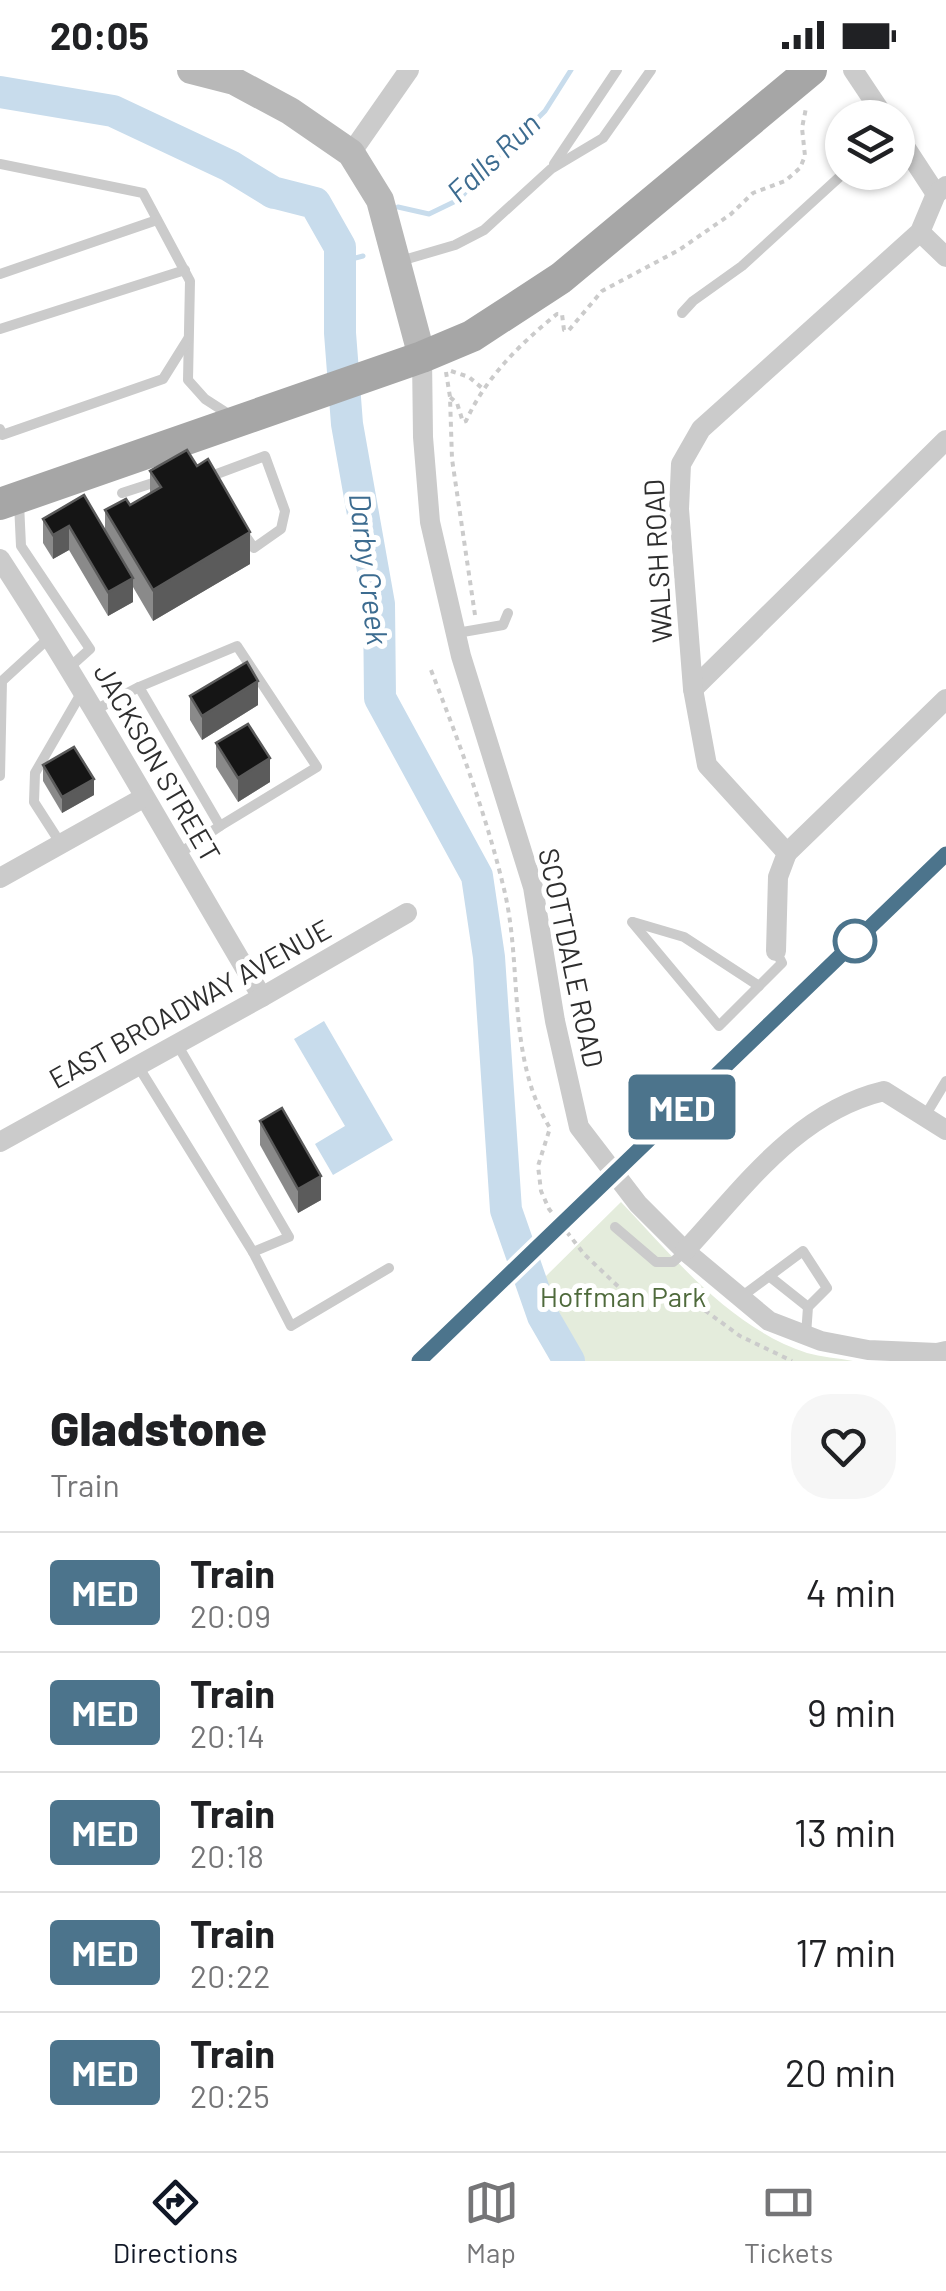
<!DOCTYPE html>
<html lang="en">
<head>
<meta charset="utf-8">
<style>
  body { margin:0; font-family:Barlow,sans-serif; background:#f6f6f6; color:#202124; height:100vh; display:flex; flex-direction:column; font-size:38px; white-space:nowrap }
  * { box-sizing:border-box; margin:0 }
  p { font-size:32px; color:#757577 }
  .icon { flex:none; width:55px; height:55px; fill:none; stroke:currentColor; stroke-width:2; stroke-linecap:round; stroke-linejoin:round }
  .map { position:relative; height:1291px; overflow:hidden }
  .drawer { display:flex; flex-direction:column; background:#fff; flex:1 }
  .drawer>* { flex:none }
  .badge { padding:0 20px; border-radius:8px; font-size:35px; line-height:65px }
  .tools { position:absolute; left:825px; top:30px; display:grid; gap:20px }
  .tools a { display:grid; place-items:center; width:90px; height:90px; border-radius:50%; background:#fff; box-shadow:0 2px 8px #0004; font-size:50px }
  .map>.badge { position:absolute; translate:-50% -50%; box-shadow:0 0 0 5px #fff }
  .round { display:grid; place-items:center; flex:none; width:105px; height:105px; border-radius:40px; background:#f6f6f6 }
  .head { display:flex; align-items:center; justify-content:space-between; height:170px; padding:0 50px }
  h1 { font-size:48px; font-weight:800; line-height:75px }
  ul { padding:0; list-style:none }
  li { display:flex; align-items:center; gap:30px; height:120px; padding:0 50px; border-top:2px solid #e0e0e0 }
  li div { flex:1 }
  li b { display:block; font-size:38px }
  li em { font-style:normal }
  li .badge { min-width:110px; font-weight:700; text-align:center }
  .status { display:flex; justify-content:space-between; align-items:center; height:70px; padding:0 50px; background:#fff; direction:ltr }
  .status svg { height:28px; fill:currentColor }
  .menu { display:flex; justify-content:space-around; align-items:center; height:140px; border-top:2px solid #e0e0e0; background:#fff; font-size:28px; color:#757577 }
  .menu a { display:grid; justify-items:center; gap:5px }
  .menu .current { color:#111827 }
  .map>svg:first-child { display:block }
  .green { fill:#e4ecdc }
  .water { fill:#c8dcec }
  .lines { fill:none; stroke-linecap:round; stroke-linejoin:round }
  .stream { stroke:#c8dcec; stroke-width:5 }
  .river { stroke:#c8dcec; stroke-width:32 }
  .path { stroke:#cbcbcb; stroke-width:4; stroke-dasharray:5 5; stroke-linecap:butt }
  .lane { stroke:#cbcbcb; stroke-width:10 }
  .street { stroke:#cbcbcb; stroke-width:20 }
  .secondary { stroke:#b8b8b8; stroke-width:28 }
  .primary { stroke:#a6a6a6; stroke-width:32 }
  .rail { stroke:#838383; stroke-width:5; stroke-dasharray:10 8; stroke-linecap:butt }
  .wall { fill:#8a8a8a }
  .shaded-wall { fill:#5b5b5b }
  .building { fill:#151515; stroke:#5b5b5b; stroke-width:2.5 }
  .line-casing { stroke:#fff; stroke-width:22 }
  .line { stroke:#4c748c; stroke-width:15 }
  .stop-dot { fill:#fff; stroke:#4c748c; stroke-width:5 }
  .labels { text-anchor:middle; stroke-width:10; stroke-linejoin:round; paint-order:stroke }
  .street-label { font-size:28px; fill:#2e2e2e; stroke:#fff }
  .park-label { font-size:28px; fill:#4f6a3c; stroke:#fff }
  .water-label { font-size:30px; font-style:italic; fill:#3d6c90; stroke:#fff }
</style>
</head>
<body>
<div class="status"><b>20:05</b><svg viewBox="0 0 49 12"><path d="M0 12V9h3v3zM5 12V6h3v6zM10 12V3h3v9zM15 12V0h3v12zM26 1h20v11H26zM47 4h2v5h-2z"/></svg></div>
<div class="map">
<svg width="946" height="1291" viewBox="0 0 946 1291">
  <rect width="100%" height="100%" fill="#fff"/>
  <path class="green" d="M 621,1132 C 674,1188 731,1258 807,1283 C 821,1287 838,1288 853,1291 L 585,1291 L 542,1210 Z"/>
  <polygon class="water" points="324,951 393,1070 333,1105 315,1074 345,1056 294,969"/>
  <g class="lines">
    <g class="stream">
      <polyline points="398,137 429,144 460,129 476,109 545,41 571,0"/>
      <polyline points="340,192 363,186"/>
    </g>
    <polyline class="river" points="0,22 113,41 230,96 274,123 272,122 315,133 340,177 340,263 347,354 379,534 380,628 477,806 489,887 506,1140 543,1246 569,1291"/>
    <g class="path">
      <polyline points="451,301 469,307 482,318"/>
      <polyline points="446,302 450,327"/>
      <path d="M 475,545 L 452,389 L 450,327 L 457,333 L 463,352 L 466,351 C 486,307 520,274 557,244 L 562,244 L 564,260 L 569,260 L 602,221 L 679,180 L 731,144 L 753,123 L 785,111 L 800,98 L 805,86 L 802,58 L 806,38"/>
      <path d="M 431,600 C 459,672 486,744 504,819 C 523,897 506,987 550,1058 L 538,1096 L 541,1121 L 549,1139 L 584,1184 L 624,1222 L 644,1230 L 688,1228 L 740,1266 L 792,1291"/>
      <polyline points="858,861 871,875"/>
    </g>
    <g class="lane">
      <polyline points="0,94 143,123 190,211 188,310 205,329 233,347"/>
      <polyline points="554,94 617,0"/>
      <polyline points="397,192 455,175 484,160 551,99 603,68 651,0"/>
      <polyline points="0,204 157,150"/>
      <polyline points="682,243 693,231 742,196 845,102"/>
      <polyline points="0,259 185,200"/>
      <polyline points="0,359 2,365 163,309 188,269"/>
      <polyline points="206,408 265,386 285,441 281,459 254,478 242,461"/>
      <polyline points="122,423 159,411"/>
      <polyline points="19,433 21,476 90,579 71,596"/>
      <polyline points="457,563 503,555 508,543"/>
      <polyline points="139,617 237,576 317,697 220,756"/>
      <polyline points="95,640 139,617 220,756 177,785"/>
      <polyline points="0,706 2,611 50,567"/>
      <polyline points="61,774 34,732 35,703 83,620"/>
      <polyline points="632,852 719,956 782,893 776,881"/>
      <polyline points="633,852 684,867 759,916"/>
      <polyline points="138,996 253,1182 289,1167 177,974"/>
      <polyline points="925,1046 946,1011"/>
      <polyline points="615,1157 656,1192 673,1192 685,1181"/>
      <polyline points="253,1182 291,1256 389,1198"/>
      <polyline points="769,1206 808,1237"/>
      <polyline points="741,1227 803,1181 827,1218 808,1237 806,1265"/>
    </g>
    <g class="street">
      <polyline points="853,0 885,48"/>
      <polyline points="898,66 936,124"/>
      <polyline points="351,83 409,0"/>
      <polyline points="920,162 946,187"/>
      <polyline points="422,287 423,367 430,452 461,586 533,817 555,951 579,1057 638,1134 685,1181 769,1251 821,1271 868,1280 937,1283 946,1281"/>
      <path d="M 0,489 C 93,632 175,781 262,927"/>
      <polyline points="693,619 946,370"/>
      <polyline points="787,783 946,629"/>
      <polyline points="0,808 143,728"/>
      <polyline points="776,881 778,807 787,783 707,695 693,619 679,439 681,394 701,359 920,162 936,124 946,116"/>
      <polyline points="0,1072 262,927 407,843"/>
      <path d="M 685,1181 C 743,1119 796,1042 884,1021 L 946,1060"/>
    </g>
    <polyline class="secondary" points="191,0 234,11 290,41 351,83 380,130 422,287"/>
    <polyline class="primary" points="0,434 422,287 472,266 561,208 811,0"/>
    <polyline class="rail" points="419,1291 946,784"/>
  </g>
  <g class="wall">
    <polygon points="150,401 250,494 153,551 133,517 133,532 108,546 69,480 53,489 43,473 43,449 105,461 105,440 130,435 150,423"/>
    <polygon points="190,626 258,635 202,670 190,650"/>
    <polygon points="216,673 270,712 238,732 216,697"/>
    <polygon points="43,695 94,725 62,743 43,711"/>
    <polygon points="260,1051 321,1130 298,1143 260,1075"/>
  </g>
  <g class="shaded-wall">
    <polygon points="69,456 69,480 53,489 53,465"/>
    <polygon points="250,462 250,494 153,551 153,520"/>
    <polygon points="133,508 133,532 108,546 108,522"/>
    <polygon points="258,611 258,635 202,670 202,646"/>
    <polygon points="270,688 270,712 238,732 238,708"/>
    <polygon points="94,709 94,725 62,743 62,727"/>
    <polygon points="321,1106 321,1130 298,1143 298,1119"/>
  </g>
  <g class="building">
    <polygon points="187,380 197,396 208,389 250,462 153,520 105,440 126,429 130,435 161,417 150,401"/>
    <polygon points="84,425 133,508 108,522 69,456 53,465 43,449"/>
    <polygon points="247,592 258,611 202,646 190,626"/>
    <polygon points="248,654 270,688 238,708 216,673"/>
    <polygon points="74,677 94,709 62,727 43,695"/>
    <polygon points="282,1038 321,1106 298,1119 260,1051"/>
  </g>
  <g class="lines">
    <g class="line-casing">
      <polyline id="line" points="419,1291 946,784"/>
    </g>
    <use href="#line" class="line"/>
  </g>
  <circle class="stop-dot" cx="855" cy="871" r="20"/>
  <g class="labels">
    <g class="street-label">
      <text transform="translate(658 491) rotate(-93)" y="10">WALSH ROAD</text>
      <text transform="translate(157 693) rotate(60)" y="10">JACKSON STREET</text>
      <text transform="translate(571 888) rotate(78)" y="10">SCOTTDALE ROAD</text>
      <text transform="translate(190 934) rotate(-29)" y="10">EAST BROADWAY AVENUE</text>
    </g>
    <g class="park-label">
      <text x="623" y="1237">Hoffman Park</text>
    </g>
    <g class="water-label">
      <text transform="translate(494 88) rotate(-43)" y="10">Falls Run</text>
      <text transform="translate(368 499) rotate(83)" y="10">Darby Creek</text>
    </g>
  </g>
</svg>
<div class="tools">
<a><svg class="icon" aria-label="layers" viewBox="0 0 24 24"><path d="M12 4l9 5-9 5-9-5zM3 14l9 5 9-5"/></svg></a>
</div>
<b class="badge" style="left:682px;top:1037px;background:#4c748c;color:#fff">MED</b>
</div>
<section class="drawer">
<div class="head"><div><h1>Gladstone</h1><p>Train</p></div><a class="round"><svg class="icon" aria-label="heart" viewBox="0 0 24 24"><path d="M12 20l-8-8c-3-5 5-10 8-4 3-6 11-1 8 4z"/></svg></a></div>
<ul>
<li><span class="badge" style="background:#4c748c;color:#fff">MED</span><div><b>Train</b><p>20:09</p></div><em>4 min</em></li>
<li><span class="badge" style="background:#4c748c;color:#fff">MED</span><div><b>Train</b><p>20:14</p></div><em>9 min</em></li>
<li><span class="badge" style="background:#4c748c;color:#fff">MED</span><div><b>Train</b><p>20:18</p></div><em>13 min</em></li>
<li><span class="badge" style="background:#4c748c;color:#fff">MED</span><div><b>Train</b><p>20:22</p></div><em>17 min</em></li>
<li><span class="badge" style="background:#4c748c;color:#fff">MED</span><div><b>Train</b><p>20:25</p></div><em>20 min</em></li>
</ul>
</section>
<nav class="menu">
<a class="current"><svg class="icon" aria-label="directions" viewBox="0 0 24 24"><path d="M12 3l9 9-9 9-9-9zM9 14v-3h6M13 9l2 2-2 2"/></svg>Directions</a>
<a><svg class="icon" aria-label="map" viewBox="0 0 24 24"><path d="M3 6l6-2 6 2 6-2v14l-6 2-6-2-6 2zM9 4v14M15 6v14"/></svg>Map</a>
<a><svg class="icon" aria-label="tickets" viewBox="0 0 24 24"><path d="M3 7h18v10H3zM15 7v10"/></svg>Tickets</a>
</nav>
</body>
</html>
